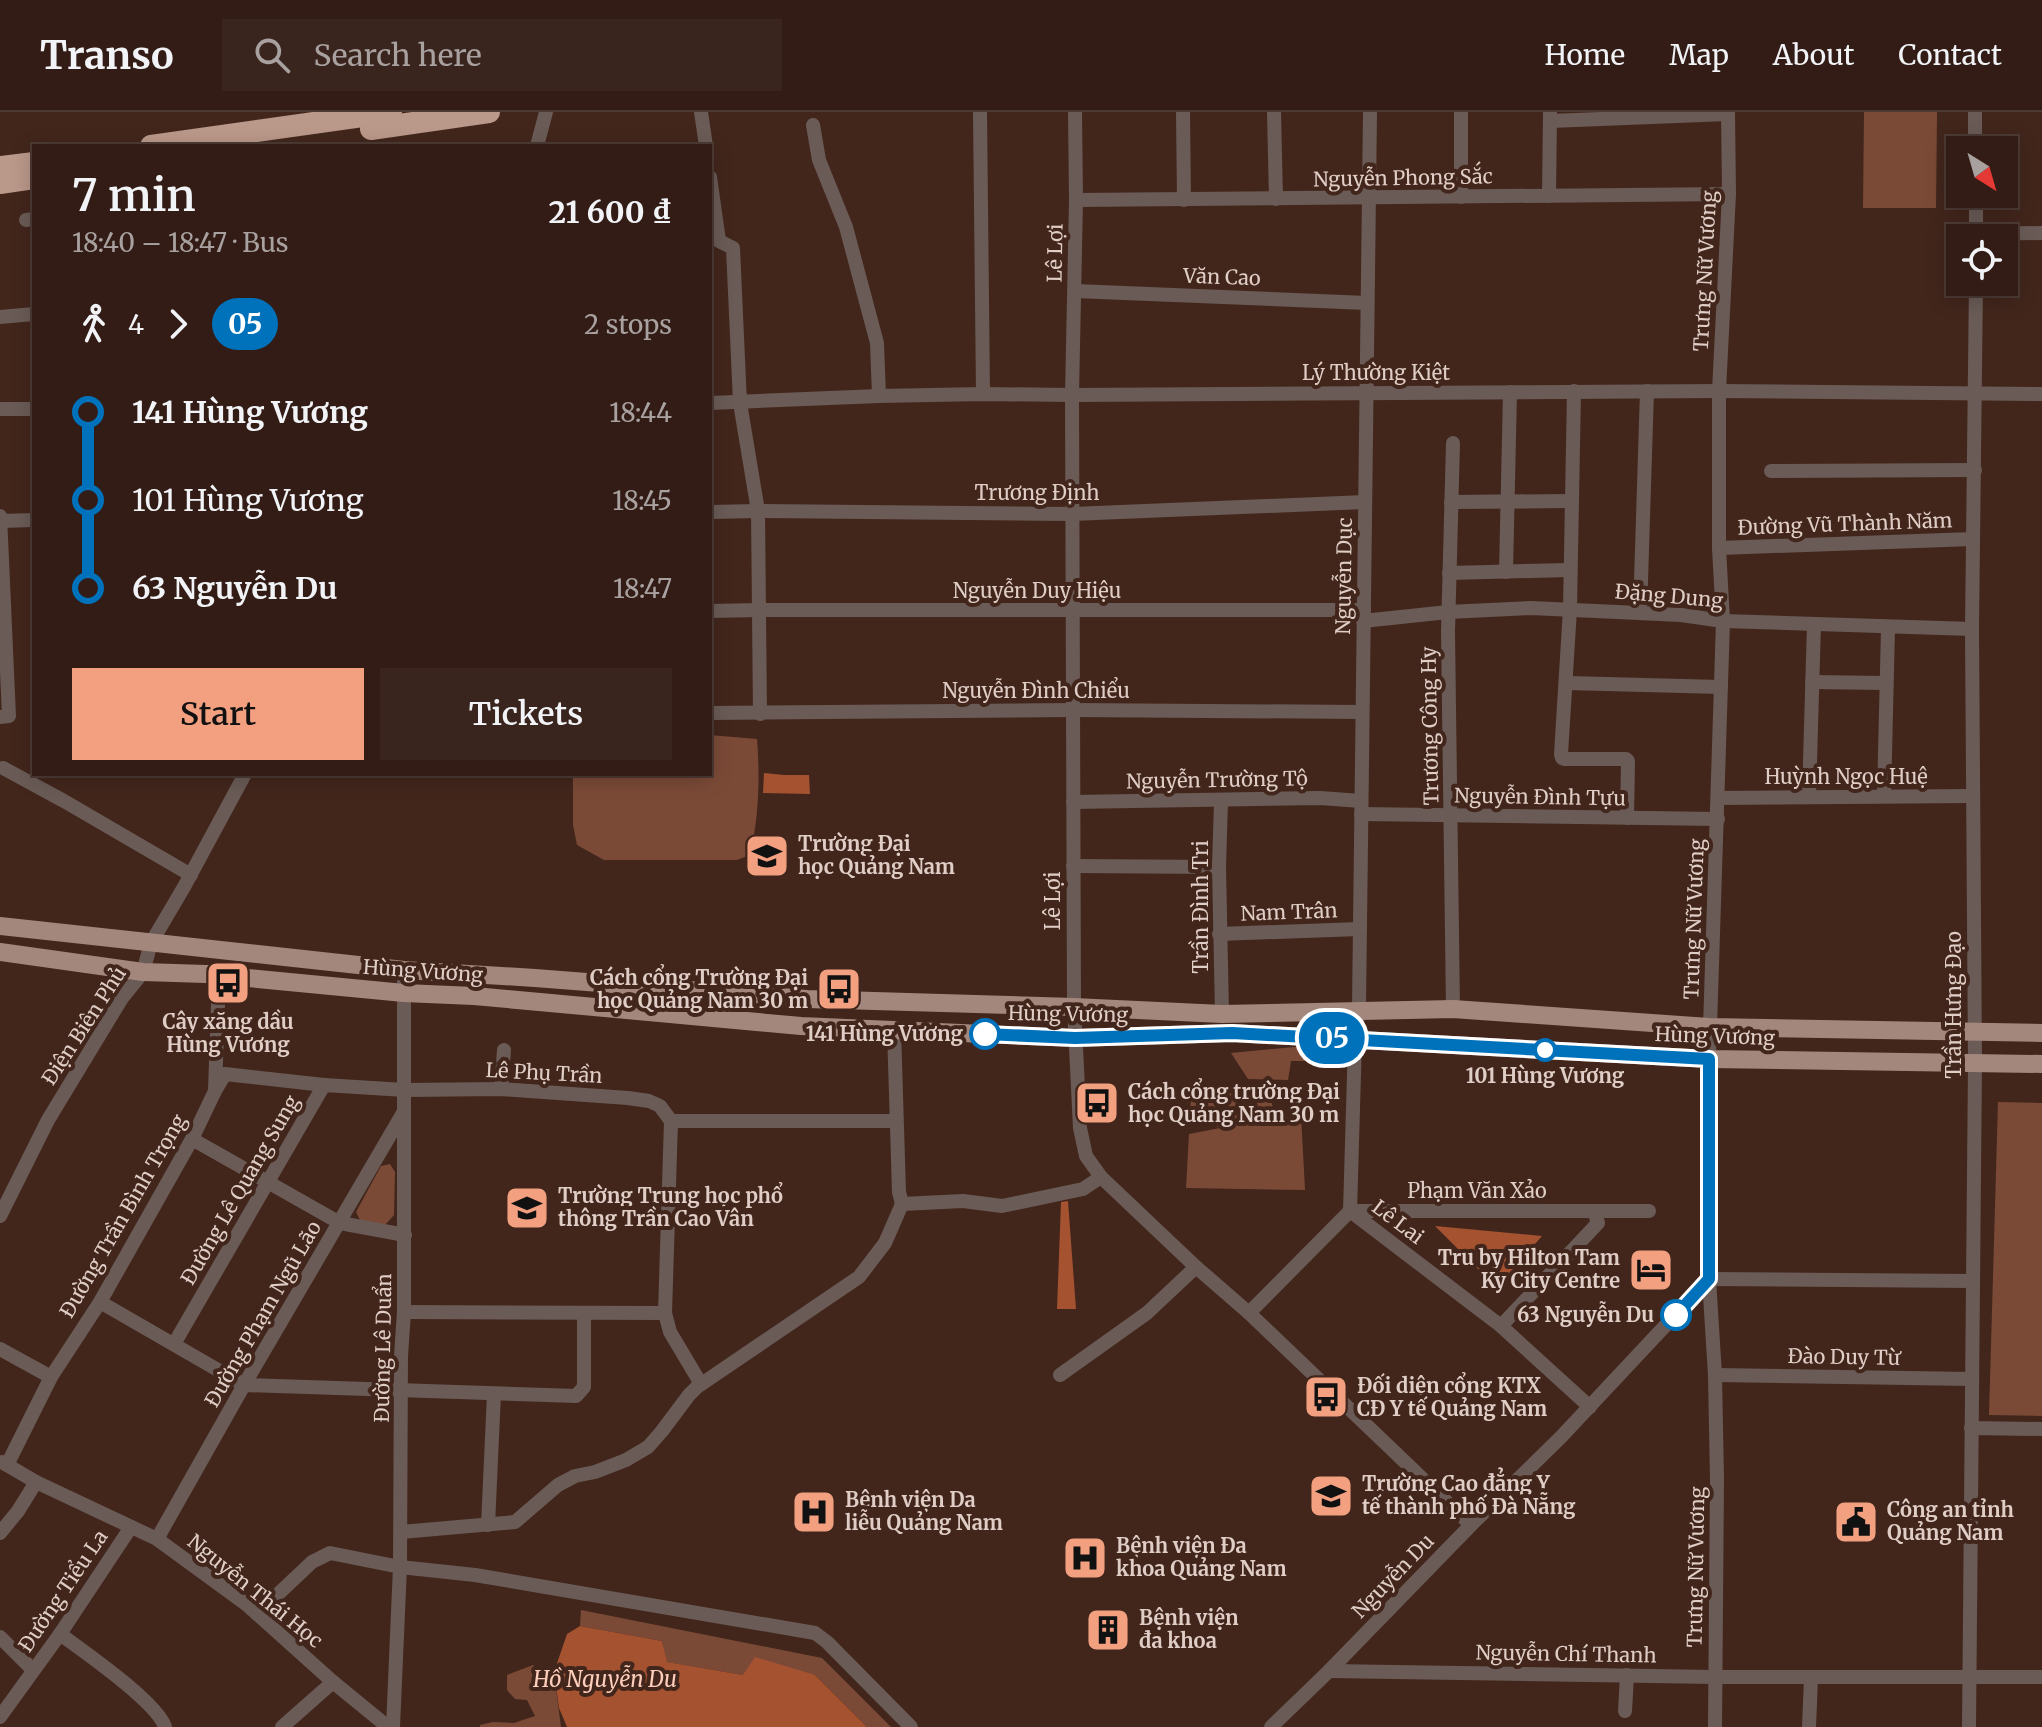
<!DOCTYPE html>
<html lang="en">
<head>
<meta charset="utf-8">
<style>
  body { margin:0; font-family:Merriweather,serif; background:#3a251e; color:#f1f3f6; height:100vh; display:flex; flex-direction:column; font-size:30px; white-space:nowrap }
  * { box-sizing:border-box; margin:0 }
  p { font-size:26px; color:#a8a1a0 }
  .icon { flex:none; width:44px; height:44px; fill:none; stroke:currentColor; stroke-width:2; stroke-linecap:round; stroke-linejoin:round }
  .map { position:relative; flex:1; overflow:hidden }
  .drawer { position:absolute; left:32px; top:32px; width:680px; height:632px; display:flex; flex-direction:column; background:#321c15; border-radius:0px; box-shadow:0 4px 20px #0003,0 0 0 2px #4d3a34 }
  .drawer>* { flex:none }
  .badge { padding:0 16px; border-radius:26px; font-size:28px; line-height:52px }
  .needle { width:52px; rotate:143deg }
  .fabs { position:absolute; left:1946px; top:24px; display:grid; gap:16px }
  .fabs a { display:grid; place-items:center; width:72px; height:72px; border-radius:0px; background:#321c15; box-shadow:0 4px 20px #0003,0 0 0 2px #4d3a34; font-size:40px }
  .map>.badge { position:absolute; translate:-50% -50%; box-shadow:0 0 0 4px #fff }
  .legs { display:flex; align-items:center; gap:12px; height:88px; padding:0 40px; font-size:26px }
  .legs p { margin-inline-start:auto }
  .head { display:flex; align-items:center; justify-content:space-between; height:136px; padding:0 40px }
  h1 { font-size:44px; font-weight:600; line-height:60px }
  .button { display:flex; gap:16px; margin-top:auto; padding:16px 40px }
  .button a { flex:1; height:92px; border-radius:0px; background:#f2a080; color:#111; font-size:32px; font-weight:600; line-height:92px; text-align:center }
  .button a+a { background:#3a251e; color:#f1f3f6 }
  ul { padding:0 40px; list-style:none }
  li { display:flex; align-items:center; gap:28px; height:88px; font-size:30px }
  li i { display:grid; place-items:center; width:12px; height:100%; margin:0 10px; background:currentColor }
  li i::after { content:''; width:20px; height:20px; margin:-10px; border:6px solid; border-radius:50%; background:#321c15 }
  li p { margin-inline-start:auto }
  li:first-child i { background:linear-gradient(#0000 50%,currentColor 0) }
  li:last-child i { background:linear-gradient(currentColor 50%,#0000 0) }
  header { display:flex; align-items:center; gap:48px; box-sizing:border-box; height:112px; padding:0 40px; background:#321c15; border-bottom:2px solid #4d3a34 }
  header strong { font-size:38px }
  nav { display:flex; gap:44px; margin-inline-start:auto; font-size:28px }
  .search { width:560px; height:72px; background:#3a251e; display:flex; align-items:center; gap:20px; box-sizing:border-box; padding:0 28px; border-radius:0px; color:#a8a1a0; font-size:30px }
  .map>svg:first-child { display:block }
  .green { fill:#7b4a37 }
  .water { fill:#a55230 }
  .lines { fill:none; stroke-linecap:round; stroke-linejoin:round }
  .minor { stroke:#6a5b56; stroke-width:14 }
  .major { stroke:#a3877c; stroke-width:18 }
  .highway { stroke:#ba988a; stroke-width:22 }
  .line-1-casing { stroke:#fff; stroke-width:18 }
  .line-1 { stroke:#0072bc; stroke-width:12 }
  .stop-1-dot { fill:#fff; stroke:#0072bc; stroke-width:4 }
  .labels { text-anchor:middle; stroke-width:8; stroke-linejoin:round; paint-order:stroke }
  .street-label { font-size:20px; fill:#dfcdc6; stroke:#42261c }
  .poi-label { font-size:20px; font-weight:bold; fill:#dfcdc6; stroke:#42261c; text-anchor:start }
  .stop-label { font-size:20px; font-weight:bold; fill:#dfcdc6; stroke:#42261c; text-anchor:end }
  .water-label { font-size:22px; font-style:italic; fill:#fdcebb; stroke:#42261c }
</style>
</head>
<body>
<header>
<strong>Transo</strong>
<div class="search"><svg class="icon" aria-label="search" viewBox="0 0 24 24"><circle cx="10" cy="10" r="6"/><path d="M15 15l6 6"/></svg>Search here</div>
<nav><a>Home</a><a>Map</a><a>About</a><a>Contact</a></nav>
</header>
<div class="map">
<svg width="2042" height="1615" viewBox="0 0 2042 1615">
  <rect width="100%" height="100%" fill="#42261c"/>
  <g class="green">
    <polygon points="1864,0 1937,0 1936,96 1863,96"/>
    <path d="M 710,623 L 757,627 C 760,667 759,704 750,743 L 737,748 L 604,748 L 577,733 L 573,713 L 573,662 L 710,662 Z"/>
    <polygon points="1305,934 1305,949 1291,949 1288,968 1248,967 1231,941"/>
    <polygon points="1223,981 1263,981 1271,987 1275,1007 1301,1003 1305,1078 1186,1076 1189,1022 1220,1016 1211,1012 1188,1012 1191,989"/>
    <polygon points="1998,990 2042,991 2042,1304 1989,1303"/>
    <polygon points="390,1052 395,1060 394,1103 385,1113 361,1110 356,1100 381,1054"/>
    <polygon points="581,1498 822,1546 891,1615 867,1615 815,1563 743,1563 666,1550 662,1529 580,1514"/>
    <polygon points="533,1553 555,1569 561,1615 480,1615 480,1613 493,1610 514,1611 535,1604 527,1588 515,1587 507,1578 507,1563"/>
  </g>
  <g class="water">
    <polygon points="764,661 784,663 809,663 810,682 763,681"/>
    <polygon points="1068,1089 1076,1197 1057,1197 1061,1090"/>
    <polygon points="1435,1114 1542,1124 1497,1176"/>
    <polygon points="580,1514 662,1529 667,1550 743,1563 755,1545 815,1563 867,1615 567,1615 559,1596 554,1560 567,1522"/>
  </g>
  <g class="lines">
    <g class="minor">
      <polyline points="701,0 706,34"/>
      <polyline points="980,0 983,282"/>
      <polyline points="1075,0 1076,88 1072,283 1074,895 1080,1016 1086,1044 1101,1065 1196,1155 1249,1201 1471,1413"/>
      <polyline points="1183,0 1184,88"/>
      <polyline points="1274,0 1276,87"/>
      <polyline points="1370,0 1359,894 1355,928 1350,1099 1501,1214 1590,1295"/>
      <polyline points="1975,0 1975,38"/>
      <polyline points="1550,9 1728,2"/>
      <polyline points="813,13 819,48 846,115 877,231 879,284"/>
      <polyline points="537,34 546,0"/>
      <polyline points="710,65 719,129 733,136 740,291 758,399 760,602"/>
      <polyline points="1976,82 1976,126"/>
      <polyline points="1549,84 1550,1"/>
      <polyline points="1461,85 1461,0"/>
      <polyline points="1076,88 1729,82"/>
      <polyline points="26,108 34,107"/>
      <polyline points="1976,122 2042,121"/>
      <polyline points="1075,179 1367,191"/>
      <polyline points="0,205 34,202"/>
      <polyline points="1574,279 1570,497 1561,642 1562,646 1565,647 1626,647 1628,649 1627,706"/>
      <polyline points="710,291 879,284 983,282 1072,283 1719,279 2042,282"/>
      <polyline points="0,297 34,297"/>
      <polyline points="1453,331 1448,520 1453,897"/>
      <polyline points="1771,359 1975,358"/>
      <polyline points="1451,390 1571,389"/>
      <polyline points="710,400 758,399 1072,402 1365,390"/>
      <polyline points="0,404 9,604 0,605"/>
      <polyline points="0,409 34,408"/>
      <polyline points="1719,436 1973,427"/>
      <polyline points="1506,460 1510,280"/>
      <polyline points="1449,461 1569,458"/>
      <polyline points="710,499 759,498 1364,498"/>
      <polyline points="1640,501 1647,279"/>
      <polyline points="1363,509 1448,500 1531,496 1681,503 1723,509 1972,517"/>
      <polyline points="1812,570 1886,571"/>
      <polyline points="1567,571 1721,575"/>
      <polyline points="710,601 1073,598 1362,600"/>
      <polyline points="3,656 64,689 191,763"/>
      <polyline points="1884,684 1888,516"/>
      <polyline points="1809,685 1814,512"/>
      <polyline points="1718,686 1973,684"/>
      <polyline points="1221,689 1219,755 1222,902"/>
      <polyline points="1073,690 1320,686 1361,689"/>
      <polyline points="1361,702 1718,707"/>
      <polyline points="1073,754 1219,755"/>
      <polyline points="1219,822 1360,817"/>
      <polyline points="894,918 899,1080 902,1092"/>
      <polyline points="501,977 504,938"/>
      <polyline points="215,978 219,864"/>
      <polyline points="671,1009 665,1201 670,1220 701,1272"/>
      <polyline points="671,1009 896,1009"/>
      <polyline points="192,1027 340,1111 405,1123"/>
      <polyline points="902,1092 963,1089 1002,1094 1083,1077 1101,1065"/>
      <polyline points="1594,1099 1649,1099"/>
      <polyline points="0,1104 48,1008 122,886 143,860 151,831 184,775 245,662"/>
      <polyline points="1709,1167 1973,1169"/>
      <polyline points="100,1190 244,1273 576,1284 584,1275 584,1201"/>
      <polyline points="404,1200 665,1201"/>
      <polyline points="1249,1201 1350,1099 1594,1099 1598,1111 1501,1214"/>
      <polyline points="174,1232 324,973 405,978 501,977 628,986 649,989 660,994 671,1009"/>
      <polyline points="0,1237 51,1265"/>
      <polyline points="1060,1263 1147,1201 1196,1155"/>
      <polyline points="1715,1263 1972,1267"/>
      <polyline points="1971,1316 2042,1317"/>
      <polyline points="2,1350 36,1370 157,1427 246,1492 333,1570 388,1615"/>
      <polyline points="7,1353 51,1265 100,1190 192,1027 215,979 225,962 324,973"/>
      <polyline points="488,1413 494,1282"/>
      <polyline points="401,1420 515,1410 558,1373 575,1364 595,1360 626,1348 648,1335 662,1319 689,1283 697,1275 859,1165 885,1131 902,1092"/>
      <polyline points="0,1421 18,1399 36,1370"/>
      <polyline points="157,1427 244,1273 403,1001"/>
      <polyline points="257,1502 312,1450 330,1441 400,1455 475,1463 815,1521 827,1530 911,1615"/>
      <path d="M 60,1522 C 83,1539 157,1590 165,1615"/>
      <polyline points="0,1525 33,1558"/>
      <polyline points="1329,1559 1715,1565 2042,1565"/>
      <polyline points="1625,1599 1627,1563"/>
      <polyline points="0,1605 60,1522 131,1415"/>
      <polyline points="282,1615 333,1570"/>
      <polyline points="393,1615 400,1455 401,1244 404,1200 404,858"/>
      <polyline points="1271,1615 1329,1559 1471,1413 1561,1325 1709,1167"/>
      <polyline points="1715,1615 1717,1367 1715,1263 1709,1167 1709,947 1723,509 1719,436 1719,279 1729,82 1728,0"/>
      <polyline points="1809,1615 1811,1566"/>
      <polyline points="1969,1615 1975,951 1972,517 1976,170"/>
    </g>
    <g class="major">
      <polyline points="0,814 404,858 535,866 807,887 1074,895 1222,902 1453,897 1709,915 2042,921"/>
      <polyline points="0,840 143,860 206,862 404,881 474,884 801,914 1075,926 1232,921 1709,947 2042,952"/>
    </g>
    <g class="highway">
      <polyline points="371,17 489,0"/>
      <polyline points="151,34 391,0"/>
      <polyline points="0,55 34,51"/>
      <polyline points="0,71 34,66"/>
    </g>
  </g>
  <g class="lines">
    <g class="line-1-casing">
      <polyline id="line-1" points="985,922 1075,926 1232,921 1709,947 1709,1167 1676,1203"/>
    </g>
    <use href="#line-1" class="line-1"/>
  </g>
  <defs>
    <g id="university-square" transform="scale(2.3)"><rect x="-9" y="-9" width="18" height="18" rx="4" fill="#f2a080" stroke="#42261c"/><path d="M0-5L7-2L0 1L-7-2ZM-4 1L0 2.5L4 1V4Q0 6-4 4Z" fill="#111"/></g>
    <g id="bus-square" transform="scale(2.3)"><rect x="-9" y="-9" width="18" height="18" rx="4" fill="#f2a080" stroke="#42261c"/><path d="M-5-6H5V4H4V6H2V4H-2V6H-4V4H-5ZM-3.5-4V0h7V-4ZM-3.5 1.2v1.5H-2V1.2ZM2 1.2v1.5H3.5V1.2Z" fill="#111"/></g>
    <g id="school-square" transform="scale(2.3)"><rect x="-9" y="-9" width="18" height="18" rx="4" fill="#f2a080" stroke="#42261c"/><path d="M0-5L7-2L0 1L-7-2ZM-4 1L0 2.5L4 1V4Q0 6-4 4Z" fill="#111"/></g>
    <g id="hotel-square" transform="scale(2.3)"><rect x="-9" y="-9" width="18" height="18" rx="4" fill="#f2a080" stroke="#42261c"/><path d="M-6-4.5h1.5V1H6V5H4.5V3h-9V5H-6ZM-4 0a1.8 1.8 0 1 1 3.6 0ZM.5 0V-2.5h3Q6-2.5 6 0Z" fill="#111"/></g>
    <g id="hospital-square" transform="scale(2.3)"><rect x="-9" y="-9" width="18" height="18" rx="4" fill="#f2a080" stroke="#42261c"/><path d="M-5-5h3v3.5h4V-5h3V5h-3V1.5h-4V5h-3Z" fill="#111"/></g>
    <g id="civic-square" transform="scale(2.3)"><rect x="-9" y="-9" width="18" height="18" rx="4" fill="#f2a080" stroke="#42261c"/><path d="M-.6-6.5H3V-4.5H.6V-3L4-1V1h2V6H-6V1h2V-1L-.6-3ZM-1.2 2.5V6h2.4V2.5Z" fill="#111"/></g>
    <g id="building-square" transform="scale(2.3)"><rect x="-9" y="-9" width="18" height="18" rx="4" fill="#f2a080" stroke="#42261c"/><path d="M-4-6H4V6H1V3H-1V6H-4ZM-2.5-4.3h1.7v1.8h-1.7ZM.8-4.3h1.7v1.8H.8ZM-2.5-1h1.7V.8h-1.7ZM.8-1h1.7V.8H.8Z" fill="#111"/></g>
  </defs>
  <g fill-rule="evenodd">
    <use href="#university-square" x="767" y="744"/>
    <use href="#bus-square" x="228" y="871"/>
    <use href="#bus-square" x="839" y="877"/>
    <use href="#bus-square" x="1097" y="991"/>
    <use href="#school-square" x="527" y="1096"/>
    <use href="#hotel-square" x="1651" y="1158"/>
    <use href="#bus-square" x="1326" y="1285"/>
    <use href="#school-square" x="1331" y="1384"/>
    <use href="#hospital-square" x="814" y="1400"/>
    <use href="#civic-square" x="1856" y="1410"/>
    <use href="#hospital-square" x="1085" y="1446"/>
    <use href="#building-square" x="1108" y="1518"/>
  </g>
  <g class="stop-1-dot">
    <circle cx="985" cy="922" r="14"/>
    <circle cx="1545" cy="938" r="10"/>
    <circle cx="1676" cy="1203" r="14"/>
  </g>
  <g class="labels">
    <g class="street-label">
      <text transform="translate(1403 66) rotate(-1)" y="7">Nguyễn Phong Sắc</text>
      <text transform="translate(1055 141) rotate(-89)" y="7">Lê Lợi</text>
      <text transform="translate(1705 159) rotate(-87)" y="7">Trưng Nữ Vương</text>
      <text transform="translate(1222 165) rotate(2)" y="7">Văn Cao</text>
      <text x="1376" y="268">Lý Thường Kiệt</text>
      <text x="1037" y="388">Trương Định</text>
      <text transform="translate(1845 412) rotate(-2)" y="7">Đường Vũ Thành Năm</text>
      <text transform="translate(1344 464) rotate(-89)" y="7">Nguyễn Dục</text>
      <text x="1037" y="486">Nguyễn Duy Hiệu</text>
      <text transform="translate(1669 484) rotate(5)" y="7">Đặng Dung</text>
      <text x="1036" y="586">Nguyễn Đình Chiểu</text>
      <text transform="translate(1430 614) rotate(-91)" y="7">Trương Công Hy</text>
      <text x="1846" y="672">Huỳnh Ngọc Huệ</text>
      <text transform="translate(1217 668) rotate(-1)" y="7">Nguyễn Trường Tộ</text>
      <text transform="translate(1540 685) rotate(1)" y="7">Nguyễn Đình Tựu</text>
      <text transform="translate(1053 789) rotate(-90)" y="7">Lê Lợi</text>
      <text transform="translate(1201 795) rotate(-90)" y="7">Trần Đình Tri</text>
      <text transform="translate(1289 800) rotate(-2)" y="7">Nam Trân</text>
      <text transform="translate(1694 807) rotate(-88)" y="7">Trưng Nữ Vương</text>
      <text transform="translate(423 859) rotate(4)" y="7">Hùng Vương</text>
      <text transform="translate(1954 893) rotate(-90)" y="7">Trần Hưng Đạo</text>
      <text transform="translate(1068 902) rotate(1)" y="7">Hùng Vương</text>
      <text transform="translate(84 914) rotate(-57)" y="7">Điện Biên Phủ</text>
      <text transform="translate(1715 924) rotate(2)" y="7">Hùng Vương</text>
      <text transform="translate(544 961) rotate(3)" y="7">Lê Phụ Trần</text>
      <text transform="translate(240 1078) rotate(-60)" y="7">Đường Lê Quang Sung</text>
      <text x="1477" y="1086">Phạm Văn Xảo</text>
      <text transform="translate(123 1104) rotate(-60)" y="7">Đường Trần Bình Trọng</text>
      <text transform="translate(1398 1110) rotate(37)" y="7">Lê Lai</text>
      <text transform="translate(263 1202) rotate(-60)" y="7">Đường Phạm Ngũ Lão</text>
      <text transform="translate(383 1236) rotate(-89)" y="7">Đường Lê Duẩn</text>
      <text transform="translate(1844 1245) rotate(1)" y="7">Đào Duy Từ</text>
      <text transform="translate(1696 1455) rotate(-89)" y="7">Trưng Nữ Vương</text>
      <text transform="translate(1393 1464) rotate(-46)" y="7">Nguyễn Du</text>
      <text transform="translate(63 1479) rotate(-56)" y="7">Đường Tiểu La</text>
      <text transform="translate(255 1479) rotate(39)" y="7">Nguyễn Thái Học</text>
      <text transform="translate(1566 1542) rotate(1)" y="7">Nguyễn Chí Thanh</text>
    </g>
    <g class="poi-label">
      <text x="798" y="739">Trường Đại<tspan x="798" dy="23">học Quảng Nam</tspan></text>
      <text x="808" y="873" text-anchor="end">Cách cổng Trường Đại<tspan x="808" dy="23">học Quảng Nam 30 m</tspan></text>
      <text x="228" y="917" text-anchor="middle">Cây xăng dầu<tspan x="228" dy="23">Hùng Vương</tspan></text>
      <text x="1128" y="987">Cách cổng trường Đại<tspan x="1128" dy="23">học Quảng Nam 30 m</tspan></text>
      <text x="558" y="1091">Trường Trung học phổ<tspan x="558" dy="23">thông Trần Cao Vân</tspan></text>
      <text x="1620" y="1153" text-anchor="end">Tru by Hilton Tam<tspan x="1620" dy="23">Ky City Centre</tspan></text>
      <text x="1357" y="1281">Đối diện cổng KTX<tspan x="1357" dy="23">CĐ Y tế Quảng Nam</tspan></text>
      <text x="1362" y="1379">Trường Cao đẳng Y<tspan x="1362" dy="23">tế thành phố Đà Nẵng</tspan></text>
      <text x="845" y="1395">Bệnh viện Da<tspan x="845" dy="23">liễu Quảng Nam</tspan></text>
      <text x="1887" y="1405">Công an tỉnh<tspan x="1887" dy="23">Quảng Nam</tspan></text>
      <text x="1116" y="1441">Bệnh viện Đa<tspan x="1116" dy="23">khoa Quảng Nam</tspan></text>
      <text x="1139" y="1513">Bệnh viện<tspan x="1139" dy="23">đa khoa</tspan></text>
    </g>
    <g class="stop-label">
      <text x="963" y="929">141 Hùng Vương</text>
      <text x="1545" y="971" text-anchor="middle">101 Hùng Vương</text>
      <text x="1654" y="1210">63 Nguyễn Du</text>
    </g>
    <g class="water-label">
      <text x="605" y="1575">Hồ Nguyễn Du</text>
    </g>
  </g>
</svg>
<div class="fabs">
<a><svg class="needle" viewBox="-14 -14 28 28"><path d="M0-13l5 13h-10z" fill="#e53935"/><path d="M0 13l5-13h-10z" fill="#a8a1a0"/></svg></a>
<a><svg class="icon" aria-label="locate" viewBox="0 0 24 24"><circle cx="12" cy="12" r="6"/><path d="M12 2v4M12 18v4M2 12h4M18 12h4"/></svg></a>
</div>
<b class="badge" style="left:1332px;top:926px;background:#0072bc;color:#fff">05</b>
<section class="drawer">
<div class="head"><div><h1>7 min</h1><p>18:40 – 18:47 · Bus</p></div><b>21 600 ₫</b></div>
<div class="legs"><svg class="icon" aria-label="walk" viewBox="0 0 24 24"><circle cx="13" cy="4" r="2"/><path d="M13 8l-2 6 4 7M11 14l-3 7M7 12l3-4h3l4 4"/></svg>4<svg class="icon" aria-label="forward" viewBox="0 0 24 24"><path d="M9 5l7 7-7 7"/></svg><b class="badge" style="background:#0072bc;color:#fff">05</b><p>2 stops</p></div>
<ul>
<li><i style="color:#0072bc"></i><b>141 Hùng Vương</b><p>18:44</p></li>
<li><i style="color:#0072bc"></i><span>101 Hùng Vương</span><p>18:45</p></li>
<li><i style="color:#0072bc"></i><b>63 Nguyễn Du</b><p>18:47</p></li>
</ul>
<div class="button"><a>Start</a><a>Tickets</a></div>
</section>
</div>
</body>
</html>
